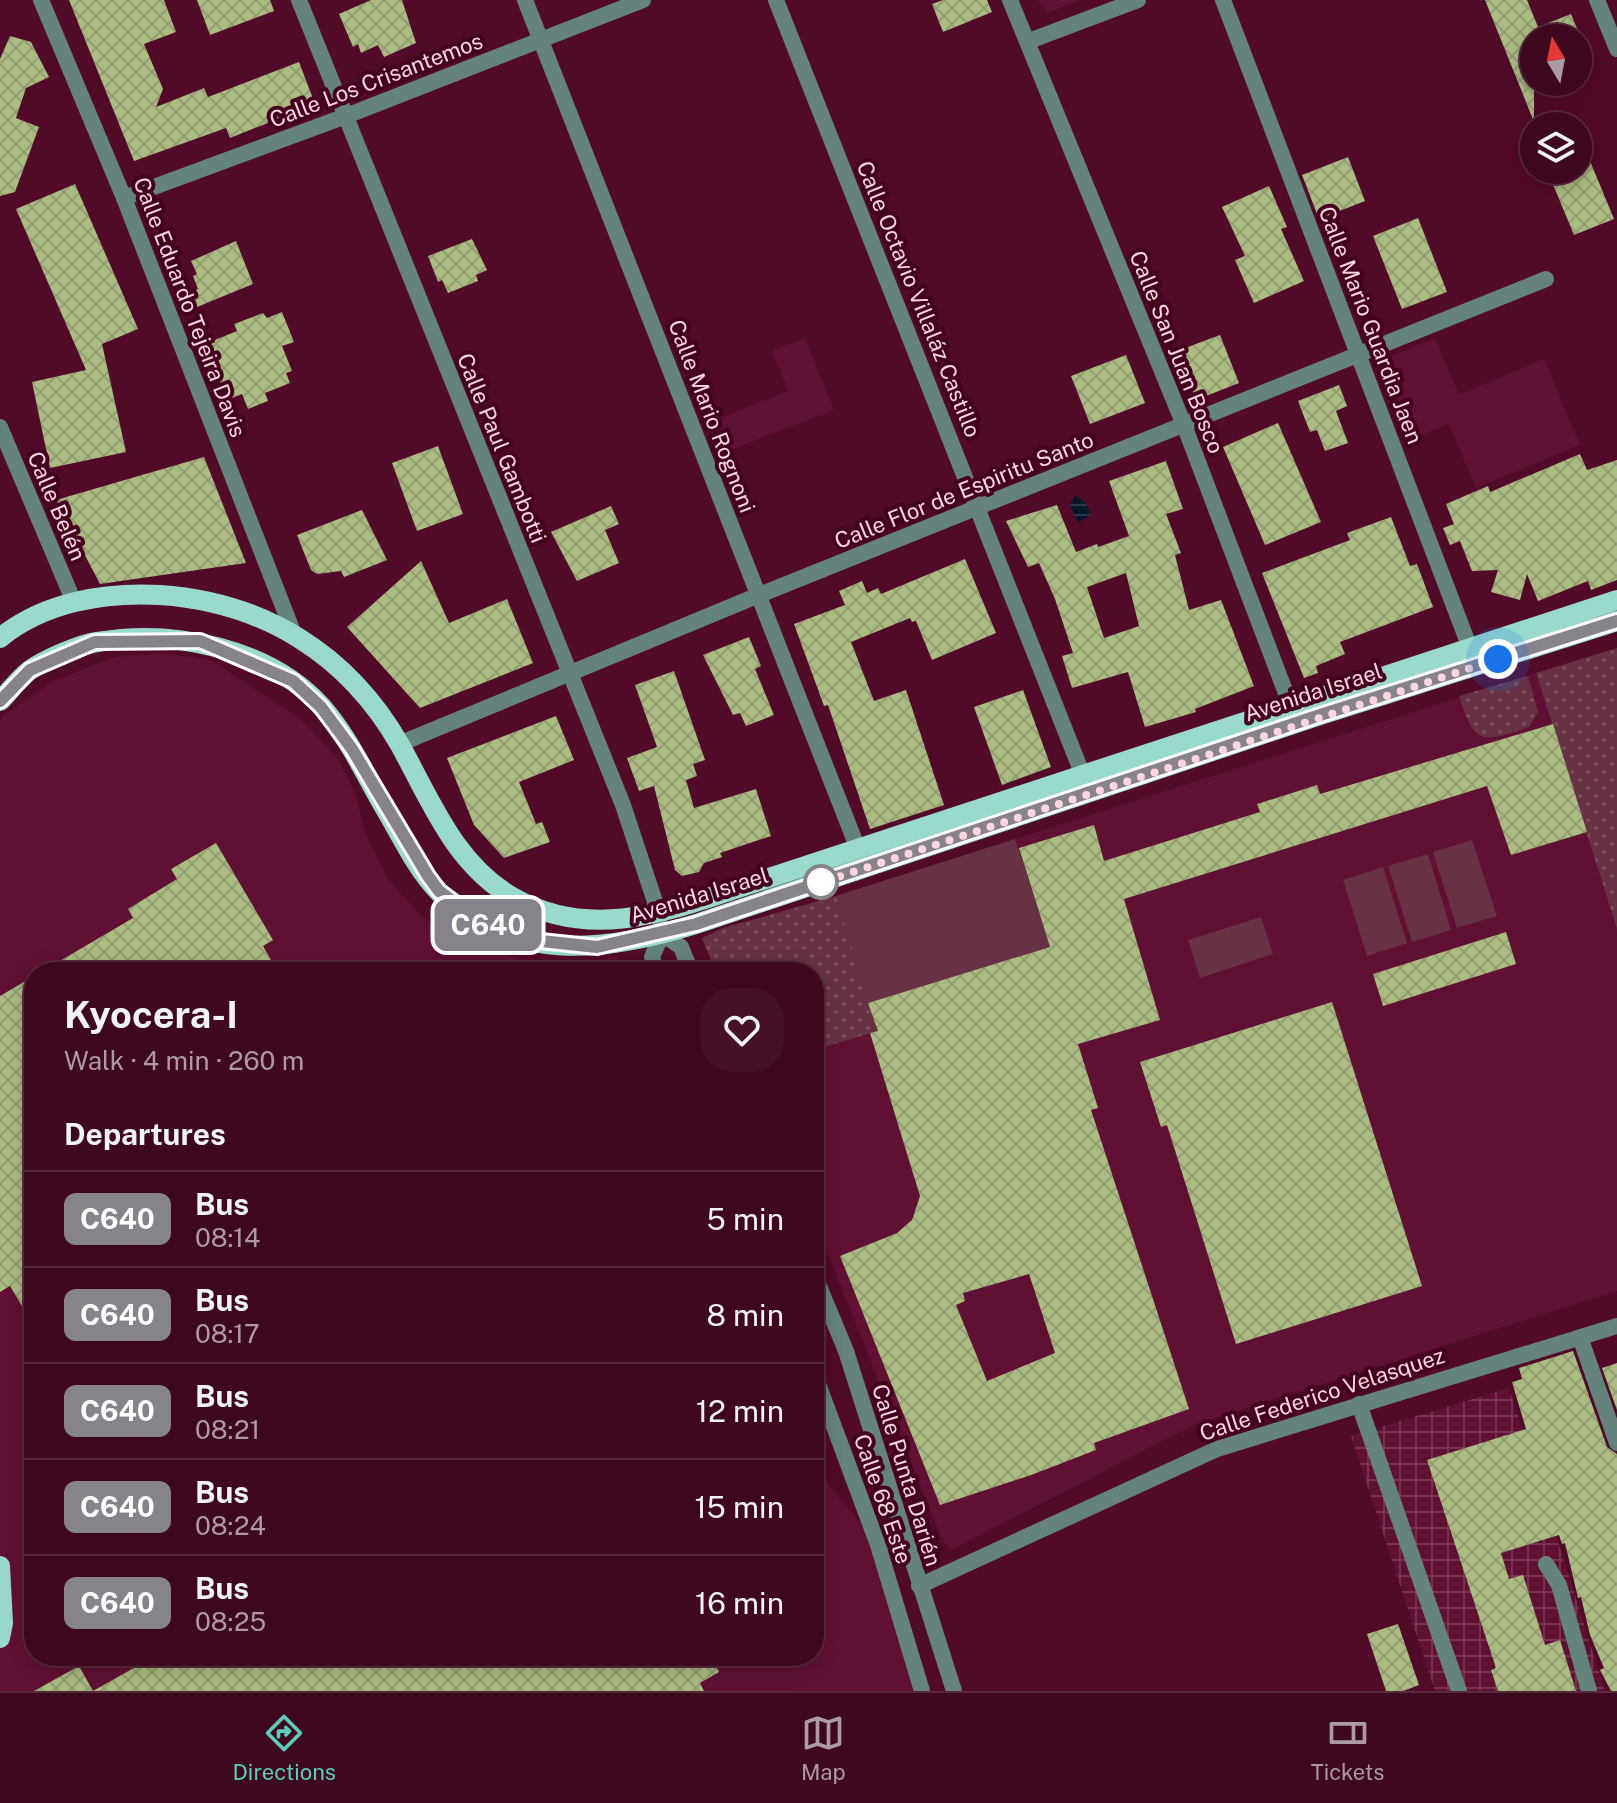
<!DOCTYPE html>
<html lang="en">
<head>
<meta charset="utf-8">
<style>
  body { margin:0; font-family:"Public Sans",sans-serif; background:#451128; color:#f1f3f6; height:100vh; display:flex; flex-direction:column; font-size:30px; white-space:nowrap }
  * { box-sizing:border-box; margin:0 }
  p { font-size:26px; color:#ad9aa4 }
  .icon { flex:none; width:44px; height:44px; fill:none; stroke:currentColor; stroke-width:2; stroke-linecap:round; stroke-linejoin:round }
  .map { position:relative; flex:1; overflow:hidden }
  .drawer { position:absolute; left:24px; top:962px; width:800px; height:704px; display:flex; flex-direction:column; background:#3e081f; border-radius:32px; box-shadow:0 4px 20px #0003,0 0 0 2px #57293d }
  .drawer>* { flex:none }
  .badge { padding:0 16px; border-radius:12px; font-size:28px; line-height:52px }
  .needle { width:52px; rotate:350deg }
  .controls { position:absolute; left:1520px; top:24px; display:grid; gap:16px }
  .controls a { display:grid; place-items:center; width:72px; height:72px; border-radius:50%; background:#3e081f; box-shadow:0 4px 20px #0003,0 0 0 2px #57293d; font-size:40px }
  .you { position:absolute; width:40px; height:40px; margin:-20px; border:6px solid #fff; border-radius:50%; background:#1a73e8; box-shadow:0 0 0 12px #1a73e833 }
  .map>.badge { position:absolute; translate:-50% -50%; box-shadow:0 0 0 4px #fff }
  h2 { padding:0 40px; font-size:30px; line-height:72px }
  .round { display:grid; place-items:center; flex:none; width:84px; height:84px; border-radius:32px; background:#451128 }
  .head { display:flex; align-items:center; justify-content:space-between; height:136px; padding:0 40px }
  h1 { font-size:38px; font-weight:700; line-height:60px }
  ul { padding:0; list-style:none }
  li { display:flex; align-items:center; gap:24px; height:96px; padding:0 40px; border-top:2px solid #57293d }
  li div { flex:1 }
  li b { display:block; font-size:30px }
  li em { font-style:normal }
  li .badge { min-width:88px; font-weight:700; text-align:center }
  .dock { display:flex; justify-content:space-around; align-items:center; height:112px; border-top:2px solid #57293d; background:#3e081f; font-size:22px; color:#ad9aa4 }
  .dock a { display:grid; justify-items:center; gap:4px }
  .dock .selected { color:#5bcebb }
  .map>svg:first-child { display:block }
  .built { fill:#601033 }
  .industrial { fill:url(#industrial-grid) }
  .green { fill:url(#green-dots) }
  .pitch { fill:#673344 }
  .water { fill:url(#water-rules) }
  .building { fill:url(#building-cross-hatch); fill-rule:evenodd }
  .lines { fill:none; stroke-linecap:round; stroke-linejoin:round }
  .minor { stroke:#64837c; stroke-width:16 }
  .tertiary { stroke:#64837c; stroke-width:16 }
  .primary { stroke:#99dacd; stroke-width:20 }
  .line-casing { stroke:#fff; stroke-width:18 }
  .line { stroke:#87838a; stroke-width:12 }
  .walk { stroke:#fad6df; stroke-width:8; stroke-dasharray:0 14.4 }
  .stop-dot { fill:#fff; stroke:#87838a; stroke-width:4 }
  .labels { text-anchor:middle; stroke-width:8; stroke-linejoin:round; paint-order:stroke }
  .street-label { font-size:22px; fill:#fad6df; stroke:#46001f }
</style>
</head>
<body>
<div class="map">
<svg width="1617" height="1691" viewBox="0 0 1617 1691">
  <defs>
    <pattern id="industrial-grid" width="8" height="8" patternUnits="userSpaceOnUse" patternTransform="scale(2)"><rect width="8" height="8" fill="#601033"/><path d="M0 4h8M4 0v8" fill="none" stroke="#783250"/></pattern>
    <pattern id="green-dots" width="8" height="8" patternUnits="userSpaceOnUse" patternTransform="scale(2)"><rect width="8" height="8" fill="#673344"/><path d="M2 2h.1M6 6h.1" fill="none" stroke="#7e505f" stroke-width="1.8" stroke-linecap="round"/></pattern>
    <pattern id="water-rules" width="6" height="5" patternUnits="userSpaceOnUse" patternTransform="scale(2)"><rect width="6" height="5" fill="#00182a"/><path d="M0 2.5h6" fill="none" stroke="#263948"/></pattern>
    <pattern id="building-cross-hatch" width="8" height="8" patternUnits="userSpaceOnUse" patternTransform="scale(2)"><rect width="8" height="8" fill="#abbc82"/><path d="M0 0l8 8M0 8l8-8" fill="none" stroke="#939d72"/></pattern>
  </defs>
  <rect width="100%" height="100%" fill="#520a29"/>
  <g class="built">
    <polygon points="1038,0 1080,0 1047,13"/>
    <polygon points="805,338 834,410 720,454 707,423 788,391 772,351"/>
    <polygon points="1435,338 1459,395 1544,359 1580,445 1476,488 1449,424 1412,439 1379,362"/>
    <polygon points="162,653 211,660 302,720 339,760 356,796 365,833 388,879 421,916 448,935 539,965 579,967 616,956 634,972 34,972 34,1656 814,1656 814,1438 827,1482 878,1545 922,1691 0,1691 0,721 4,715 55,680 115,657"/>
    <polygon points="1536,673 1617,928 1617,1291 1196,1424 951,1550 943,1542 814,1219 814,1050 878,1031 836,896"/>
  </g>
  <polygon class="industrial" points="1509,1388 1523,1430 1605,1691 1435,1691 1351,1436"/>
  <g class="green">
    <polygon points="1617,648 1617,929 1536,673"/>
    <path d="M 1528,676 L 1538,712 L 1529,727 C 1482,743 1475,746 1459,696 Z"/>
    <polygon points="836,896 878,1031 814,1050 814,972 716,972 702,938 723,928"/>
  </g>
  <g class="pitch">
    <polygon points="1015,839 1050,947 868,1003 836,896"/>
    <polygon points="1472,840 1497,916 1457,928 1433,852"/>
    <polygon points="1428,854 1451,930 1412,942 1388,866"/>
    <polygon points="1383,867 1407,943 1367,956 1343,880"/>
    <polygon points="1261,917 1273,954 1200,978 1188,940"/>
  </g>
  <path class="water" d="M 1075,496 C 1085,500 1088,505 1090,516 L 1078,522 L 1070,505 Z"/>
  <g class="building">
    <polygon points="69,0 164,0 176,32 144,44 163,89 156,107 204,88 208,97 299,62 315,104 230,138 226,128 134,161"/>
    <polygon points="197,0 270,0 274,11 210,35"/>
    <polygon points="371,0 402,0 416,43 384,57 378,45 361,53 358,44 353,47 339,14"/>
    <polygon points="943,0 987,0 992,12 943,32 932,4"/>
    <polygon points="1485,0 1527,0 1538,27 1571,14 1581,38 1534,38 1534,122"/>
    <polygon points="10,36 31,42 49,77 26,88 16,118 39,127 15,192 0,196 0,59"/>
    <polygon points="1578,132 1614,219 1574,235 1547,170 1578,170"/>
    <polygon points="1348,157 1365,201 1319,219 1302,175"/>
    <polygon points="75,184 138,329 102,344 126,452 50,468 32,382 86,370 16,209"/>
    <polygon points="1269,186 1287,227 1281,229 1304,281 1254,303 1235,260 1245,256 1222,207"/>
    <polygon points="1418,218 1447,292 1402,309 1373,236"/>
    <polygon points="472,239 487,270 476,275 478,281 448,293 442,280 438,282 428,256"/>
    <polygon points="236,241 253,284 197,307 191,292 198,289 193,276 197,274 191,261"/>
    <polygon points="282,312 294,342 282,346 292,371 286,373 290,383 265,393 268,401 248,409 242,394 227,400 205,344 237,331 234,324 263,313 267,318"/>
    <polygon points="1220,335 1239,383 1196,400 1177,351"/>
    <polygon points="1126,355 1145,403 1090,424 1071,376"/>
    <polygon points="1339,385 1347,406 1336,411 1348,443 1325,451 1317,430 1310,432 1298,401"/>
    <polygon points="1278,423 1321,522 1265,545 1223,447"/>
    <polygon points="438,446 463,514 417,531 392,463"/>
    <polygon points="1580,454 1587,470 1617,460 1617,580 1591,590 1588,581 1538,601 1527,574 1520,600 1491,592 1498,570 1472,571 1460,541 1450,545 1443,528 1454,524 1446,504 1488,486 1490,492"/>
    <polygon points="204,457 246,563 100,584 56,500"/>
    <path d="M 1166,461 L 1183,509 L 1166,514 L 1181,553 L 1175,555 L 1189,610 L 1221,600 L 1254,686 L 1195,709 L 1196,712 L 1145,727 L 1128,672 L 1072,688 L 1062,656 L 1073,653 L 1055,599 L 1039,563 L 1028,567 L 1006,521 L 1057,505 L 1076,552 L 1097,544 L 1098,547 L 1129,536 L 1109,481 ZM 1126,573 L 1139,626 L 1104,638 L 1087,587 Z"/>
    <polygon points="611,506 619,524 605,530 619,563 577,581 551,532"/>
    <polygon points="362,510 387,560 344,577 341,571 317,574 311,570 297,535"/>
    <polygon points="1391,517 1410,566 1417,564 1433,607 1340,642 1345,654 1316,666 1318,673 1304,678 1262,573 1350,540 1347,533"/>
    <polygon points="965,559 996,633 932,660 916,621 912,622 910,618 851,642 874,701 906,690 944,805 870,829 828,705 824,706 794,624 845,605 839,591 862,581 867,593 878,588 881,594"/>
    <polygon points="421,561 449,623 507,599 533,663 420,708 347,627"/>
    <polygon points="749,637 761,666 755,669 774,715 746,726 740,713 733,715 703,655"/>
    <polygon points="674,671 705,760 693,764 697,776 686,780 694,808 756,789 771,836 720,853 722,857 704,863 699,872 682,876 675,870 654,786 639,791 627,758 657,747 635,685"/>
    <polygon points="1023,690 1051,767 1002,785 974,707"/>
    <polygon points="556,716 574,760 519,782 536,824 542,822 550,842 504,858 474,825 447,758"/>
    <path d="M 1553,724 L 1587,832 L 1511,855 L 1487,786 L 1124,899 L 1160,1020 L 1078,1044 L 1098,1108 L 1091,1110 L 1189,1409 L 1094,1443 L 1096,1450 L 1031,1475 L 940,1505 L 840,1256 L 897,1233 L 912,1220 L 920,1196 L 870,1033 L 878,1031 L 868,1003 L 1050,947 L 1019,848 L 1094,825 L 1104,861 L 1260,812 L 1257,804 L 1317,785 L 1320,794 ZM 1029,1274 L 1055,1353 L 987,1381 L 956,1305 L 965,1301 L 963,1293 Z"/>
    <polygon points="216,843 273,940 263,946 278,972 41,972 133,918 128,909 177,879 171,869"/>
    <polygon points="1506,932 1516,964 1383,1006 1373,974"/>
    <polygon points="34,976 34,1326 10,1286 0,1292 0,996"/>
    <polygon points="1332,1002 1422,1286 1236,1344 1167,1125 1161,1127 1140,1062"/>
    <polygon points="1573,1351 1607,1447 1617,1454 1617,1691 1611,1691 1600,1670 1604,1668 1590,1635 1581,1597 1578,1598 1565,1543 1562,1544 1559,1535 1501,1553 1509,1579 1523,1575 1545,1645 1560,1640 1576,1691 1498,1691 1491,1670 1496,1668 1427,1460 1526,1429 1512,1382 1522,1379 1519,1368"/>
    <polygon points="1617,1363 1617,1410 1602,1368"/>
    <polygon points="1398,1624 1419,1685 1403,1691 1386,1691 1367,1634"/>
    <polygon points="155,1656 710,1656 719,1672 700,1683 704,1691 34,1691 79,1666 93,1691"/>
  </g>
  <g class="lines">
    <g class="minor">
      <polyline points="41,0 124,198 293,632"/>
      <polyline points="299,0 623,805 659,914"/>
      <polyline points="525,0 858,849"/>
      <polyline points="776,0 1086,783"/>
      <polyline points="1010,0 1184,425 1295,717"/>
      <polyline points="1223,0 1473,656"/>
      <polyline points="1597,0 1617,49"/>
      <polyline points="1029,41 1138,0"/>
      <polyline points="124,198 346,116 643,0"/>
      <polyline points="0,427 74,602"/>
      <polyline points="399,744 759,595 1546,279"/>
      <polyline points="1580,1337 1617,1443"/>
      <polyline points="1359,1404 1459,1691"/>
      <polyline points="1546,1564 1559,1585 1589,1691"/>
      <polyline points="919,1586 1217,1449 1617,1326"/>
    </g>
    <g class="tertiary">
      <polyline points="661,926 662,934 681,947 691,972"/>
      <polyline points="657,972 652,957 662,934"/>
      <polyline points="814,1274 846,1351 954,1691"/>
      <polyline points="814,1373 878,1545 922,1691"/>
    </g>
    <g class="primary">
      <path d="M 0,638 C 44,602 104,592 160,595 C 264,602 348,654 400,745 C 431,801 455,865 514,898 C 589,939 660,914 735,889 L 1617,600"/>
      <path d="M 0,701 C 10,691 19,678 30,670 C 46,659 78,645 97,642 C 173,629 269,648 322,707 C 348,737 364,772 383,805 C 400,833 416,869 439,892 C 513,964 606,952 696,924 L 1320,715 L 1617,621"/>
      <polyline points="0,1566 3,1623 0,1638"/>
    </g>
  </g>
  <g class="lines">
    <g class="line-casing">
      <polyline id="line" points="0,701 30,670 95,642 200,641 293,681 321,707 352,749 428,876 439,891 474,917 513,938 597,947 696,924 1320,715 1617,621"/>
    </g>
    <use href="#line" class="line"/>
    <polyline class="walk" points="821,882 817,884 1498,659"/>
  </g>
  <circle class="stop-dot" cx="821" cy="882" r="16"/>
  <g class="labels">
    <g class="street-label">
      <text transform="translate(376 80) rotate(-21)" y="8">Calle Los Crisantemos</text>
      <text transform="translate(919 299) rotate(68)" y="8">Calle Octavio Villaláz Castillo</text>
      <text transform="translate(190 307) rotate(69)" y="8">Calle Eduardo Tejeira Davis</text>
      <text transform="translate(1371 325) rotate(69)" y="8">Calle Mario Guardia Jaen</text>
      <text transform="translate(1177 352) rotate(68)" y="8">Calle San Juan Bosco</text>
      <text transform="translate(712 416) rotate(69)" y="8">Calle Mario Rognoni</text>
      <text transform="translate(502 448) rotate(68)" y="8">Calle Paul Gambotti</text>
      <text transform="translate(964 490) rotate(-22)" y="8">Calle Flor de Espiritu Santo</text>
      <text transform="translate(57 506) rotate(67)" y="8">Calle Belén</text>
      <text transform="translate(1313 692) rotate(-18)" y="8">Avenida Israel</text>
      <text transform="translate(699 895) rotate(-17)" y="8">Avenida Israel</text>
      <text transform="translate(1322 1394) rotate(-18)" y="8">Calle Federico Velasquez</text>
      <text transform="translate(907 1475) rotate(73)" y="8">Calle Punta Darién</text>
      <text transform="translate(883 1499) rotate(71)" y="8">Calle 68 Este</text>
    </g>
  </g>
</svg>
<div class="controls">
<a><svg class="needle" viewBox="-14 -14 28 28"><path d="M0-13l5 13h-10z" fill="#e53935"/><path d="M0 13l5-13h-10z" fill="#ad9aa4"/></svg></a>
<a><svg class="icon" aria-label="layers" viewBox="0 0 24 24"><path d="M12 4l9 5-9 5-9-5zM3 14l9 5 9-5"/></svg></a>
</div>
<div class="you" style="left:1498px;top:659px"></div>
<b class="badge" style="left:488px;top:925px;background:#87838a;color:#fff">C640</b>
<section class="drawer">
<div class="head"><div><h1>Kyocera-I</h1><p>Walk · 4 min · 260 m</p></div><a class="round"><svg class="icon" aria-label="heart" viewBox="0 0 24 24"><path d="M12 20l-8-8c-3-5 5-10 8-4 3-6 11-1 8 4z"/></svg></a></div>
<h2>Departures</h2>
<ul>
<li><span class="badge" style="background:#87838a;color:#fff">C640</span><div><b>Bus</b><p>08:14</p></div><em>5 min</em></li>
<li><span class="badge" style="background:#87838a;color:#fff">C640</span><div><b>Bus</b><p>08:17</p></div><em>8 min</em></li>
<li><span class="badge" style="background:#87838a;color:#fff">C640</span><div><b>Bus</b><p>08:21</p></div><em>12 min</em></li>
<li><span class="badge" style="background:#87838a;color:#fff">C640</span><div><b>Bus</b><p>08:24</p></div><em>15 min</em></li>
<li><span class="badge" style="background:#87838a;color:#fff">C640</span><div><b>Bus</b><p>08:25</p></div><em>16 min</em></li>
</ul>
</section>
</div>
<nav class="dock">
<a class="selected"><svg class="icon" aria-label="directions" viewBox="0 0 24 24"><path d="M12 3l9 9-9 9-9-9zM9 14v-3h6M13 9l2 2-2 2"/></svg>Directions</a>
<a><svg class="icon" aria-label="map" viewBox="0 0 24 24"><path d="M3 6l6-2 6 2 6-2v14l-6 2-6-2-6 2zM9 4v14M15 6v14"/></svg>Map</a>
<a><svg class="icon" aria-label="tickets" viewBox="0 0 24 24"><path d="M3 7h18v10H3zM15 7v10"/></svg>Tickets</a>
</nav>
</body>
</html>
